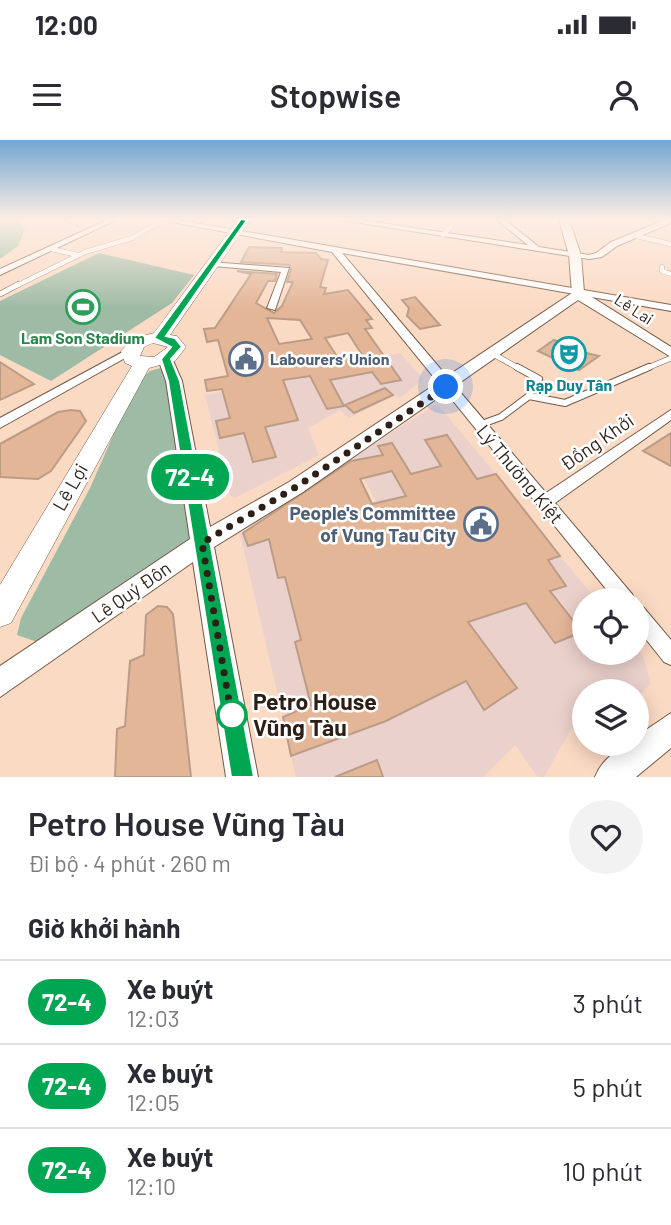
<!DOCTYPE html>
<html lang="vi">
<head>
<meta charset="utf-8">
<style>
  body { margin:0; font-family:Barlow,sans-serif; background:#f2f2f3; color:#2b2b33; height:100vh; display:flex; flex-direction:column; font-size:26px; white-space:nowrap }
  * { box-sizing:border-box; margin:0 }
  p { font-size:23px; color:#7c7c81 }
  .icon { flex:none; width:38px; height:38px; fill:none; stroke:currentColor; stroke-width:2; stroke-linecap:round; stroke-linejoin:round }
  .map { position:relative; height:637px; overflow:hidden }
  .panel { display:flex; flex-direction:column; background:#fff; flex:1 }
  .panel>* { flex:none }
  .badge { padding:0 14px; border-radius:23px; font-size:24px; line-height:46px }
  .buttons { position:absolute; left:572px; top:448px; display:grid; gap:14px }
  .buttons a { display:grid; place-items:center; width:77px; height:77px; border-radius:50%; background:#fff; box-shadow:0 4px 18px #0003; font-size:35px }
  .you { position:absolute; width:35px; height:35px; margin:-18px; border:5px solid #fff; border-radius:50%; background:#1a73e8; box-shadow:0 0 0 10px #1a73e833 }
  .map>.badge { position:absolute; translate:-50% -50%; box-shadow:0 0 0 4px #fff }
  h2 { padding:0 28px; font-size:26px; line-height:63px }
  .round { display:grid; place-items:center; flex:none; width:74px; height:74px; border-radius:37px; background:#f2f2f3 }
  .headline { display:flex; align-items:center; justify-content:space-between; height:119px; padding:0 28px }
  h1 { font-size:33px; font-weight:600; line-height:52px }
  ul { padding:0; list-style:none }
  li { display:flex; align-items:center; gap:21px; height:84px; padding:0 28px; border-top:2px solid #e1e1e2 }
  li div { flex:1 }
  li b { display:block; font-size:26px }
  li em { font-style:normal }
  li .badge { min-width:77px; font-weight:700; text-align:center }
  .status { display:flex; justify-content:space-between; align-items:center; height:49px; padding:0 35px; background:#fff; direction:ltr }
  .status svg { height:19px; fill:currentColor }
  header { display:flex; justify-content:space-between; align-items:center; height:91px; padding:0 28px; background:#fff; font-size:32px; font-weight:600 }
  .map>svg:first-child { display:block }
  .commercial { fill:#ebd1cc }
  .green { fill:#9ebba5 }
  .forest { fill:#93c09f }
  .building { fill:#e4b698; stroke:#bb9c87; stroke-width:2; fill-rule:evenodd }
  .lines { fill:none; stroke-linecap:round; stroke-linejoin:round }
  .lane-far2-casing { stroke:#755946; stroke-width:5 }
  .lane-far1-casing { stroke:#755946; stroke-width:6 }
  .lane-casing { stroke:#755946; stroke-width:8 }
  .street-casing { stroke:#755946; stroke-width:2 }
  .secondary-casing { stroke:#755946; stroke-width:2 }
  .primary-casing { stroke:#755946; stroke-width:1 }
  .path { stroke:#b19786; stroke-width:2; stroke-dasharray:4.5 2; stroke-linecap:butt }
  .lane-far2 { stroke:#fff; stroke-width:4.5 }
  .lane-far1 { stroke:#fff; stroke-width:5 }
  .lane { stroke:#fff; stroke-width:6 }
  .street { fill:#fff; fill-rule:evenodd }
  .secondary { fill:#fff; fill-rule:evenodd }
  .primary { fill:#fff; fill-rule:evenodd }
  .line { fill:#00a651; stroke:#fff; stroke-width:2 }
  .walk { stroke:#2b1f17; stroke-width:7; stroke-dasharray:0 12.6 }
  .stop-dot { fill:#fff; stroke:#00a651; stroke-width:3.5 }
  .labels { text-anchor:middle; stroke-width:5; stroke-linejoin:round; paint-order:stroke }
  .far-street-label { font-size:16px; fill:#2b1f17; stroke:#fff }
  .far-leisure-label { font-size:16px; font-weight:bold; fill:#27864d; stroke:#fff }
  .far-service-label { font-size:16px; font-weight:bold; fill:#4e5e75; stroke:#fff; text-anchor:start }
  .far-culture-label { font-size:16px; font-weight:bold; fill:#0d838f; stroke:#fff }
  .street-label { font-size:19px; fill:#2b1f17; stroke:#fff }
  .service-label { font-size:19px; font-weight:bold; fill:#4e5e75; stroke:#fff; text-anchor:end }
  .near-stop-label { font-size:23px; font-weight:bold; fill:#2b1f17; stroke:#fff; text-anchor:start }
</style>
</head>
<body>
<div class="status"><b>12:00</b><svg viewBox="0 0 49 12"><path d="M0 12V9h3v3zM5 12V6h3v6zM10 12V3h3v9zM15 12V0h3v12zM26 1h20v11H26zM47 4h2v5h-2z"/></svg></div>
<header><svg class="icon" aria-label="menu" viewBox="0 0 24 24"><path d="M4 6h16M4 12h16M4 18h16"/></svg>Stopwise<svg class="icon" aria-label="person" viewBox="0 0 24 24"><circle cx="12" cy="8" r="4"/><path d="M4 21q1-7 8-7t8 7"/></svg></header>
<div class="map">
<svg width="671" height="637" viewBox="0 0 671 637">
  <rect width="100%" height="100%" fill="#fbdac4"/>
  <g class="commercial">
    <polygon points="400,213 423,239 400,258 396,255 349,278 340,270 308,288 319,315 235,358 230,355 205,255 288,240 326,231 326,228"/>
    <polygon points="437,264 496,334 377,363 353,317"/>
    <polygon points="298,354 355,547 283,577 240,394"/>
    <polygon points="560,416 597,460 584,460 584,513 637,513 637,509 643,516 651,543 637,558 637,551 584,551 584,585 571,589 544,637 538,637 515,605 483,637 296,637 291,616 453,548 412,462"/>
  </g>
  <g class="green">
    <polygon points="99,113 194,135 172,163 51,241 0,215 0,161"/>
    <polygon points="164,227 191,405 37,502 17,495 21,478 90,348 130,257 141,239 150,231"/>
  </g>
  <polygon class="forest" points="0,80 16,80 25,89 18,106 0,119"/>
  <g class="building">
    <path d="M 249,107 L 282,108 L 281,112 L 316,113 L 321,119 L 328,120 L 320,147 L 326,148 L 324,154 L 348,150 L 372,179 L 366,180 L 372,188 L 365,189 L 401,240 L 381,244 L 372,232 L 330,240 L 344,266 L 327,269 L 310,236 L 283,240 L 298,280 L 265,287 L 276,317 L 253,322 L 244,293 L 220,298 L 216,281 L 230,278 L 222,249 L 207,251 L 205,240 L 228,236 L 218,200 L 207,202 L 204,189 L 215,188 L 251,134 L 237,131 L 277,134 L 275,141 L 268,141 L 256,163 L 274,173 L 282,166 L 293,142 L 287,142 L 291,129 L 289,125 L 241,122 ZM 267,178 L 300,180 L 312,199 L 279,204 ZM 348,193 L 361,213 L 338,218 L 325,198 Z"/>
    <polygon points="415,157 440,185 420,189 407,176 409,168 402,160"/>
    <polygon points="554,200 582,212 599,216 579,230 538,211"/>
    <polygon points="0,222 34,244 0,260"/>
    <polygon points="385,248 393,255 354,273 345,265"/>
    <polygon points="71,270 80,271 86,281 51,331 38,339 0,337 0,304 58,272"/>
    <polygon points="671,293 671,326 643,311"/>
    <path d="M 447,295 L 477,339 L 496,334 L 560,416 L 548,420 L 566,446 L 550,451 L 582,492 L 555,503 L 526,463 L 468,482 L 517,548 L 484,570 L 466,541 L 386,581 L 291,616 L 283,577 L 311,565 L 295,502 L 301,500 L 285,437 L 278,438 L 269,399 L 248,406 L 243,393 L 351,321 L 383,315 L 378,306 L 392,303 L 411,334 L 441,326 L 425,300 ZM 392,331 L 406,356 L 372,364 L 360,339 Z"/>
    <polygon points="158,466 167,467 173,474 191,637 115,637 117,589 125,586 130,521 144,515 146,475"/>
    <polygon points="377,620 383,637 335,637"/>
  </g>
  <g class="lines">
    <g class="lane-far2-casing">
      <g id="lane-far2">
        <polyline points="443,95 457,80"/>
        <polyline points="636,96 671,104"/>
        <polyline points="51,109 78,115"/>
        <polyline points="662,127 662,131 671,134"/>
        <polyline points="16,146 85,112 132,98 163,80"/>
      </g>
    </g>
    <g class="lane-far1-casing">
      <g id="lane-far1">
        <polyline points="0,154 19,144"/>
        <polyline points="493,214 520,229"/>
        <polyline points="645,229 671,218"/>
      </g>
    </g>
    <g class="lane-casing">
      <g id="lane">
        <polyline points="517,227 539,239 533,244 529,256"/>
        <polyline points="479,285 501,277 529,256 565,263 649,227"/>
      </g>
    </g>
    <g class="street-casing">
      <g id="street">
        <polygon points="107,80 116,80 0,135 0,129"/>
        <polygon points="161,80 178,80 671,165 671,171 342,113 546,353 671,270 671,280 555,363 632,454 635,460 615,460 332,112"/>
        <polygon points="341,80 360,80 528,105 497,80 505,80 539,107 589,115 596,113 611,102 664,80 671,80 671,83 617,106 602,117 589,119"/>
        <polygon points="210,122 289,128 275,170 267,168 281,132 213,126 210,126"/>
        <polygon points="130,208 134,209 134,213 0,288 0,278"/>
        <polygon points="637,465 644,468 671,500 671,525 664,522 637,488"/>
      </g>
    </g>
    <g class="secondary-casing">
      <g id="secondary">
        <polygon points="559,80 569,80 581,115 584,152 671,207 671,217 578,160 303,352 214,407 258,637 226,637 193,422 0,557 0,526 190,399 166,241 158,219 161,216 171,216 182,241 210,387 289,342 572,153 569,115"/>
        <path d="M 671,573 L 671,608 L 636,637 L 595,637 C 601,621 620,604 637,604 L 637,596 Z"/>
      </g>
    </g>
    <g class="primary-casing">
      <path id="primary" d="M 238,80 L 250,80 L 170,195 L 177,196 L 186,207 L 175,221 L 149,228 L 11,483 L 0,487 L 0,445 L 132,226 L 125,223 L 121,211 L 132,199 L 154,193 ZM 153,203 L 168,207 L 154,217 L 140,216 L 144,207 Z"/>
    </g>
    <polyline class="path" points="63,80 78,86"/>
    <use href="#lane-far2" class="lane-far2"/>
    <use href="#lane-far1" class="lane-far1"/>
    <use href="#lane" class="lane"/>
    <use href="#street" class="street"/>
    <use href="#secondary" class="secondary"/>
    <use href="#primary" class="primary"/>
  </g>
  <linearGradient id="sky" x2="0" y2="1"><stop stop-color="#74a6d2"/><stop offset="0.47" stop-color="#fdeee4"/><stop offset="1" stop-color="#fdeee4" stop-opacity="0"/></linearGradient>
  <rect width="671" height="169" fill="url(#sky)"/>
  <polygon class="line" points="241,79 247,80 166,196 175,198 182,207 171,219 180,241 254,637 231,637 168,241 161,219 171,207 154,198"/>
  <g class="lines">
    <polyline class="walk" points="232,575 233,585 202,403 296,347 446,247"/>
  </g>
  <defs>
    <g id="stadium-ring" transform="scale(1.75)"><circle r="9.5" fill="#fff" stroke="#2e9e5b" stroke-width="1.5"/><path d="M0-5a6.5 5 0 1 0 0 10a6.5 5 0 1 0 0-10ZM-3.5-1.8h7v3.6h-7Z" fill="#2e9e5b"/></g>
    <g id="theatre-ring" transform="scale(1.75)"><circle r="9.5" fill="#fff" stroke="#0f9aa8" stroke-width="1.5"/><path d="M-5-5.5Q0-4 5-5.5V0Q5 5 0 6Q-5 5-5 0ZM-3.3-2.5H-1v1.5H-3.3ZM1-2.5H3.3v1.5H1ZM-2.8 1Q0 5.5 2.8 1Z" fill="#0f9aa8"/></g>
    <g id="civic-ring" transform="scale(1.75)"><circle r="9.5" fill="#fff" stroke="#5c6f8a" stroke-width="1.5"/><path d="M-.6-6.5H3V-4.5H.6V-3L4-1V1h2V6H-6V1h2V-1L-.6-3ZM-1.2 2.5V6h2.4V2.5Z" fill="#5c6f8a"/></g>
  </defs>
  <g fill-rule="evenodd">
    <use href="#stadium-ring" x="83" y="167"/>
    <use href="#theatre-ring" x="569" y="214"/>
    <use href="#civic-ring" x="246" y="219"/>
    <use href="#civic-ring" x="481" y="384"/>
  </g>
  <circle class="stop-dot" cx="232" cy="575" r="14"/>
  <g class="labels">
    <g class="far-street-label">
      <text transform="translate(634 169) rotate(33)" y="6">Lê Lai</text>
    </g>
    <g class="far-leisure-label">
      <text x="83" y="204">Lam Son Stadium</text>
    </g>
    <g class="far-service-label">
      <text x="270" y="225">Labourers’ Union</text>
    </g>
    <g class="far-culture-label">
      <text x="569" y="251">Rạp Duy Tân</text>
    </g>
    <g class="street-label">
      <text transform="translate(597 302) rotate(-35)" y="7">Đồng Khởi</text>
      <text transform="translate(520 334) rotate(50)" y="7">Lý Thường Kiệt</text>
      <text transform="translate(70 347) rotate(-60)" y="7">Lê Lợi</text>
      <text transform="translate(131 452) rotate(-35)" y="7">Lê Quý Đôn</text>
    </g>
    <g class="service-label">
      <text x="456" y="380">People's Committee<tspan x="456" dy="22">of Vung Tau City</tspan></text>
    </g>
    <g class="near-stop-label">
      <text x="253" y="570">Petro House<tspan x="253" dy="26">Vũng Tàu</tspan></text>
    </g>
  </g>
</svg>
<div class="buttons">
<a><svg class="icon" aria-label="locate" viewBox="0 0 24 24"><circle cx="12" cy="12" r="6"/><path d="M12 2v4M12 18v4M2 12h4M18 12h4"/></svg></a>
<a><svg class="icon" aria-label="layers" viewBox="0 0 24 24"><path d="M12 4l9 5-9 5-9-5zM3 14l9 5 9-5"/></svg></a>
</div>
<div class="you" style="left:446px;top:247px"></div>
<b class="badge" style="left:190px;top:337px;background:#00a651;color:#fff">72-4</b>
</div>
<section class="panel">
<div class="headline"><div><h1>Petro House Vũng Tàu</h1><p>Đi bộ · 4 phút · 260 m</p></div><a class="round"><svg class="icon" aria-label="heart" viewBox="0 0 24 24"><path d="M12 20l-8-8c-3-5 5-10 8-4 3-6 11-1 8 4z"/></svg></a></div>
<h2>Giờ khởi hành</h2>
<ul>
<li><span class="badge" style="background:#00a651;color:#fff">72-4</span><div><b>Xe buýt</b><p>12:03</p></div><em>3 phút</em></li>
<li><span class="badge" style="background:#00a651;color:#fff">72-4</span><div><b>Xe buýt</b><p>12:05</p></div><em>5 phút</em></li>
<li><span class="badge" style="background:#00a651;color:#fff">72-4</span><div><b>Xe buýt</b><p>12:10</p></div><em>10 phút</em></li>
</ul>
</section>
</body>
</html>
